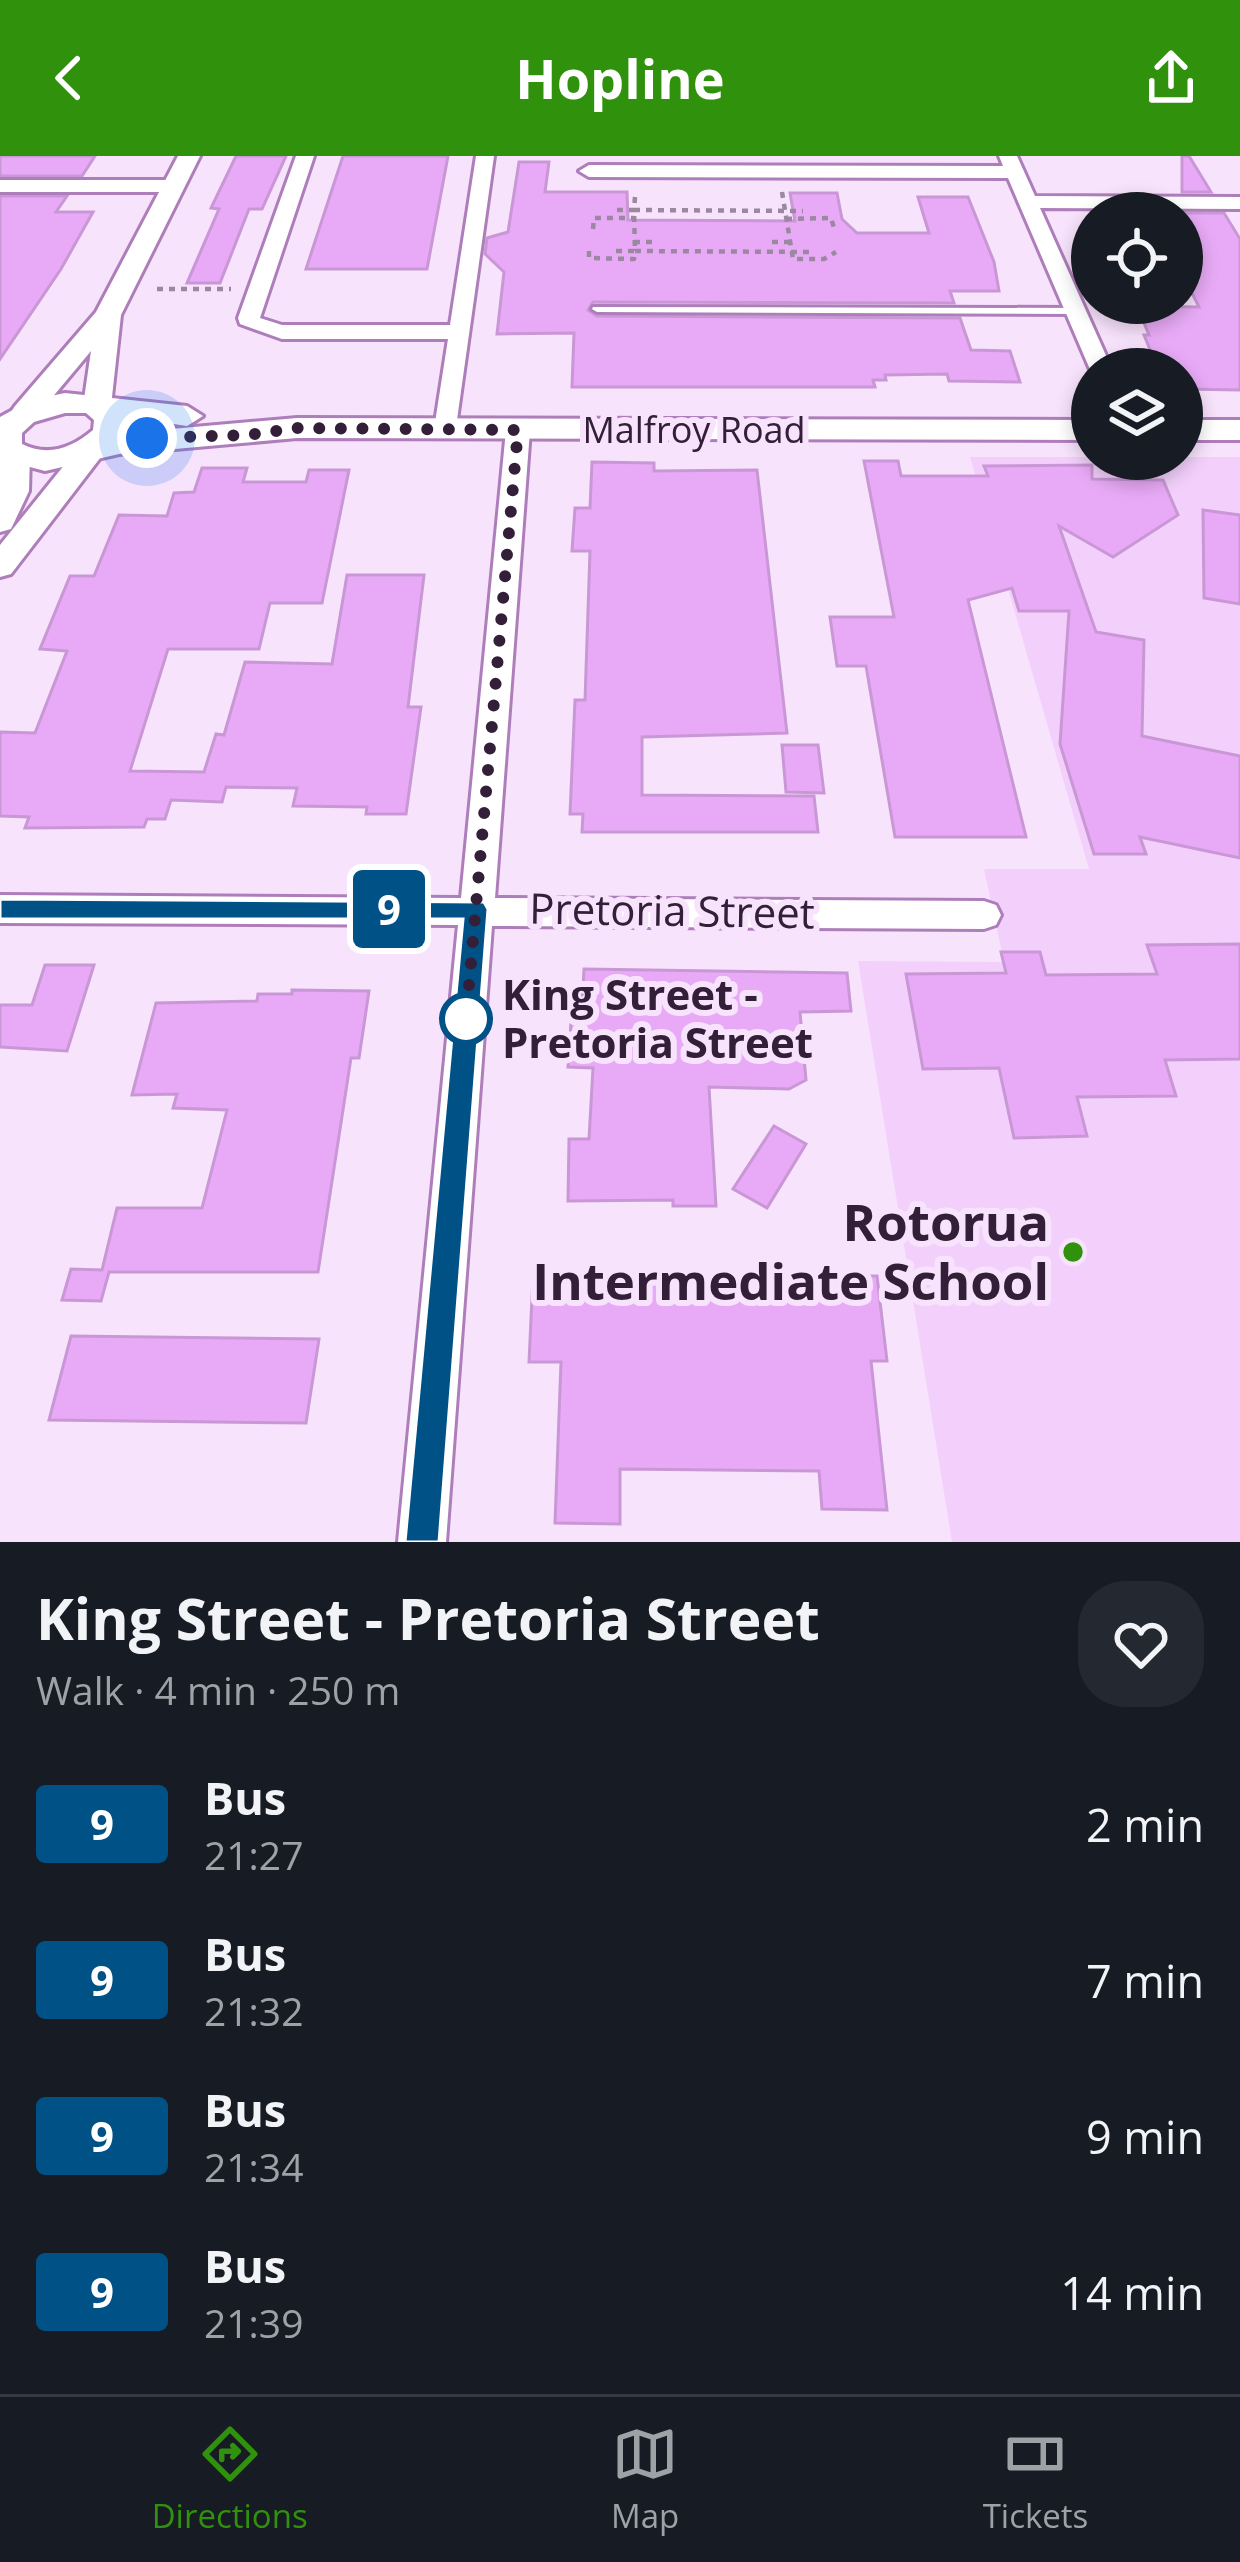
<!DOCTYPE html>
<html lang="en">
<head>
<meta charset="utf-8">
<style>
  body { margin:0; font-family:"Open Sans",sans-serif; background:#242831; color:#f1f3f6; height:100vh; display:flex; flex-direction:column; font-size:45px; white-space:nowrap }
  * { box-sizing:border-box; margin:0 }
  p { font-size:39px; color:#9ea1a6 }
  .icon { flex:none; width:66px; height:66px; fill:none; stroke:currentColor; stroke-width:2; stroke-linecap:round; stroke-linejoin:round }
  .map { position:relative; height:1386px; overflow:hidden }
  .drawer { display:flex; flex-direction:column; background:#171b24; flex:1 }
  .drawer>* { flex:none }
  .badge { padding:0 24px; border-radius:9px; font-size:42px; line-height:78px }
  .tools { position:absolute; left:1071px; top:36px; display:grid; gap:24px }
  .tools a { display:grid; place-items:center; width:132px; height:132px; border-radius:50%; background:#171b24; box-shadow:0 6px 18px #0003; font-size:60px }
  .you { position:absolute; width:60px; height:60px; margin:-30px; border:9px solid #fff; border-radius:50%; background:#1a73e8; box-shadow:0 0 0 18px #1a73e833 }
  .map>.badge { position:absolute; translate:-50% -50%; box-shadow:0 0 0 6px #fff }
  .round { display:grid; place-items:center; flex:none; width:126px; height:126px; border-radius:48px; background:#242831 }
  .overview { display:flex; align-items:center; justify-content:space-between; height:204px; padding:0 36px }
  h1 { font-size:57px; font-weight:700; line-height:90px }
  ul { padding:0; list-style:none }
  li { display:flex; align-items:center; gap:36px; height:156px; padding:0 36px }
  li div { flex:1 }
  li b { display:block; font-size:45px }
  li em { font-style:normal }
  li .badge { min-width:132px; font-weight:700; text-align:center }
  header { display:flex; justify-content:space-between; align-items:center; height:156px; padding:0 36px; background:#30910c; color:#fff; font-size:54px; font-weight:700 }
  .tab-bar { display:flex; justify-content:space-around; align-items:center; height:168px; border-top:3px solid #363941; background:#171b24; font-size:33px; color:#9ea1a6 }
  .tab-bar a { display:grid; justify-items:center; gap:6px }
  .tab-bar .active { color:#30910c }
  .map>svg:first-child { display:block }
  .built { fill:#f3d0fb }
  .building { fill:#e8aaf6; stroke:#c997d5; stroke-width:3 }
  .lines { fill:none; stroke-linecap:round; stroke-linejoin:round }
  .service-casing { stroke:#ae7eba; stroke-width:6 }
  .minor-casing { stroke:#ae7eba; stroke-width:6 }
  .tertiary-casing { stroke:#ae7eba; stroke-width:6 }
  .secondary-casing { stroke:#ae7eba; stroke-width:6 }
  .path { stroke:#9b87a0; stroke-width:4.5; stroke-dasharray:6 6; stroke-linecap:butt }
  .service { fill:#fff; fill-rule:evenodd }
  .minor { fill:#fff; fill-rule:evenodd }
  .tertiary { fill:#fff; fill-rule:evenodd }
  .secondary { fill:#fff; fill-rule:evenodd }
  .line { fill:#005186; stroke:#fff; stroke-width:3 }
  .walk { stroke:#332038; stroke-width:12; stroke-dasharray:0 21.6 }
  .stop-dot { fill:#fff; stroke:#005186; stroke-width:6 }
  .poi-dot { fill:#30910c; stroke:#f8e3fd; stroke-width:4.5 }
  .labels { text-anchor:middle; stroke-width:12; stroke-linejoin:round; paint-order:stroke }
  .far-street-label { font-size:36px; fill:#332038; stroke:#f8e3fd }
  .street-label { font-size:42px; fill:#332038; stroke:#f8e3fd }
  .stop-label { font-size:42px; font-weight:bold; fill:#332038; stroke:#f8e3fd; text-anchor:start }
  .near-poi-label { font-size:51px; font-weight:bold; fill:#332038; stroke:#f8e3fd; text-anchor:end }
</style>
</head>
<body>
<header><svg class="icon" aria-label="back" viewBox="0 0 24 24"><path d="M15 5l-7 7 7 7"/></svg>Hopline<svg class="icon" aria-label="share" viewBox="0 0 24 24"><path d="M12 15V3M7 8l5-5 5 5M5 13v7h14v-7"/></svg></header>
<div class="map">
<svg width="1240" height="1386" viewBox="0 0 1240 1386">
  <rect width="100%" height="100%" fill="#f8e3fd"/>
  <polygon class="built" points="970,301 1240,301 1240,1386 952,1386 858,805 1004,806 984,713 1089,713"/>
  <g class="building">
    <polygon points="0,0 95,0 82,20 0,20"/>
    <polygon points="236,0 286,0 262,53 249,53 220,127 187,127 219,53 211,52"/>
    <polygon points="343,0 448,0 427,113 306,113"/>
    <polygon points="1182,0 1189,0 1211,36 1182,36"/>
    <polygon points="519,6 549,6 545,36 627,36 628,64 795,65 790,37 837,37 842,63 857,77 929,77 918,41 968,41 994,106 999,135 950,135 954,147 593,146 588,154 597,160 960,162 971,194 1010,195 1020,226 949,225 947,218 885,219 886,224 873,224 875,231 572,231 574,177 497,178 504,116 485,98 487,82 508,76"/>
    <polygon points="0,40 67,40 56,56 93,56 61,113 0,203"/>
    <polygon points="1182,57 1224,57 1240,83 1240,234 1182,233 1182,213 1158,213 1144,179 1149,179 1137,150 1199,151 1182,117"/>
    <polygon points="864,305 898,305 901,320 988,320 984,310 1092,309 1092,323 1163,324 1178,359 1113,401 1059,370 1096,476 1144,484 1142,580 1240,600 1240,702 1140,681 1146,698 1094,698 1060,588 1069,455 1019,455 1012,432 968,444 1026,681 895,681 866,510 837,510 830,461 894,461"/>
    <polygon points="592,306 654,307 654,315 757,314 787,577 642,581 642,639 814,640 818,676 582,676 583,658 570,658 575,544 585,544 590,395 572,395 575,352 590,352"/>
    <polygon points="202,312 247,312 243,326 306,326 309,314 349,314 322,447 270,447 259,493 168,493 130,615 204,616 216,578 224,579 245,506 332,508 347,419 424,419 408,551 421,551 406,658 366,658 367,651 293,650 297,632 226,631 222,646 171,644 165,663 147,663 144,671 25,672 29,661 0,660 0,576 35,577 67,495 40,493 70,420 94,420 119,359 167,360 174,337 194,336"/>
    <polygon points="1203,354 1240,359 1240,448 1204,442"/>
    <polygon points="782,589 818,589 824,637 786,636"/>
    <polygon points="1240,788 1240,903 1165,904 1176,940 1077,941 1087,980 1014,982 999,912 923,913 906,818 1006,817 1001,796 1040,796 1046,819 1157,818 1147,789"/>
    <polygon points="45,809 94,809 67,895 0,891 0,849 32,849"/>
    <polygon points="584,813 847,817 851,855 800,856 806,924 789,933 709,931 716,1050 673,1050 673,1044 568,1045 569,983 589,983 593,912 568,911 572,850 582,850"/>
    <polygon points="292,834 369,835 359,902 351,902 318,1116 109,1116 101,1145 62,1144 71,1113 102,1114 117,1052 202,1052 227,954 173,952 177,938 132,939 156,847 257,845 258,838 292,838"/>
    <polygon points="774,970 806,988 767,1052 733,1033"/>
    <polygon points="533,1120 877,1120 887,1205 871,1205 887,1354 822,1353 819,1315 620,1313 620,1368 555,1367 561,1206 529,1206"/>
    <polygon points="71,1180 319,1183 306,1267 49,1264"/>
  </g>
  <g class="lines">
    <g class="service-casing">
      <polygon id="service" points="593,151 1078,152 1084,155 1078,158 597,156 592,153"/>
    </g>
    <g class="minor-casing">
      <g id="minor">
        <polygon points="296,0 314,0 260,162 282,169 450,169 476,0 494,0 455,278 446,280 434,273 448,183 282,183 240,168 238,162"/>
        <polygon points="999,0 1017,0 1035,40 1240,41 1240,53 1040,52 1112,213 1092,213 1092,218 1008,22 589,21 579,15 589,9 1003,10"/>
        <polygon points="0,24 174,24 184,30 174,36 0,36"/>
        <polygon points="518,267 530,274 495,742 984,745 996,749 1001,759 996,769 984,773 492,770 446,1386 398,1386 458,769 0,767 0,739 461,742 506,274"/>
      </g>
    </g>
    <g class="tertiary-casing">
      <g id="tertiary">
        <polygon points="178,0 200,0 121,159 111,250 97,258 83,250 91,195 35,262 15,262 11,256 15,250 96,156"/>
        <polygon points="92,284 107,293 11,418 0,421 0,389 82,287"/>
        <polygon points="15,290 30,299 29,335 11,373 0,376 0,299"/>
      </g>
    </g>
    <g class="secondary-casing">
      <g id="secondary">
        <path d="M 65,237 L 187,250 L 203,260 L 187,270 L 127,261 L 126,277 L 297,262 L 1092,264 L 1092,284 L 297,282 L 119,298 L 45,315 L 0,303 L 0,261 L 31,244 ZM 65,257 L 86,257 L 94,264 L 93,274 C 72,292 48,301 22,288 L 22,277 L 34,266 Z"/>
        <rect x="1182" y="264" width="58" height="20"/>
      </g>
    </g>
    <g class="path">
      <polyline points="782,36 793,103 824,103 836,96"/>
      <polyline points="617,54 634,54 635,41"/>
      <polyline points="786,63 831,62 834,72"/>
      <polyline points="593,73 594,62 634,62"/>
      <polyline points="634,86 653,86"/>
      <polyline points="772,86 790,86"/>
      <polyline points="589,95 589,102 634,103 635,95 812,96"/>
      <polyline points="616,95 635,95 634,54 803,55"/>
      <polyline points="157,133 231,133"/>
    </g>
    <use href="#service" class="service"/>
    <use href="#minor" class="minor"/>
    <use href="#tertiary" class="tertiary"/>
    <use href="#secondary" class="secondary"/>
  </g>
  <polygon class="line" points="0,743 484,746 488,753 439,1386 405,1386 463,763 0,763"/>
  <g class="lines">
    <polyline class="walk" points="147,282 247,279 297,272 518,274 466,863"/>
  </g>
  <circle class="stop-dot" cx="466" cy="863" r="24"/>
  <circle class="poi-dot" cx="1073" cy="1096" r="12"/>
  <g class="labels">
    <g class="far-street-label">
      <text x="694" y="287">Malfroy Road</text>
    </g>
    <g class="street-label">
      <text transform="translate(672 755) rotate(1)" y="15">Pretoria Street</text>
    </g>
    <g class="stop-label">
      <text x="502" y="854">King Street -<tspan x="502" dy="48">Pretoria Street</tspan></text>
    </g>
    <g class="near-poi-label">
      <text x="1049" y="1085">Rotorua<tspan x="1049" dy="59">Intermediate School</tspan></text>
    </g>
  </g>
</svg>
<div class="tools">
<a><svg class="icon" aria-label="locate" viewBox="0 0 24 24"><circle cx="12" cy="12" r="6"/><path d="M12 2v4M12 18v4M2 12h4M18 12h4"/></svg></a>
<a><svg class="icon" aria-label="layers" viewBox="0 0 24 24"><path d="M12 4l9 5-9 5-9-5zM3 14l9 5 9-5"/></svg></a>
</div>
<div class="you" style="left:147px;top:282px"></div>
<b class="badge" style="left:389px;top:753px;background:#005186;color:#fff">9</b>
</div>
<section class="drawer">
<div class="overview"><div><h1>King Street - Pretoria Street</h1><p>Walk · 4 min · 250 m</p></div><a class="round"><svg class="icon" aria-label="heart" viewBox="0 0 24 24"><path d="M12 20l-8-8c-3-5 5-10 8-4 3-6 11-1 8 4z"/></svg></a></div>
<ul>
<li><span class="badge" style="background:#005186;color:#fff">9</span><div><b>Bus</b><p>21:27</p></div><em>2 min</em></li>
<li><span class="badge" style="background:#005186;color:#fff">9</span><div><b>Bus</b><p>21:32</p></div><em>7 min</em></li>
<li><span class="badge" style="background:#005186;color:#fff">9</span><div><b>Bus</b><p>21:34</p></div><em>9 min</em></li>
<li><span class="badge" style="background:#005186;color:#fff">9</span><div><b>Bus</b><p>21:39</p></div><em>14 min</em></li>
</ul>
</section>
<nav class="tab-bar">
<a class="active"><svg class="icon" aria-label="directions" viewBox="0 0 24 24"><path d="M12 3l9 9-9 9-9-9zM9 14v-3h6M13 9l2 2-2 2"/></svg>Directions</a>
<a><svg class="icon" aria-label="map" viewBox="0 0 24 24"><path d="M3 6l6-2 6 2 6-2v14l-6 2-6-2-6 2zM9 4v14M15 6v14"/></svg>Map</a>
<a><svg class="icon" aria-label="tickets" viewBox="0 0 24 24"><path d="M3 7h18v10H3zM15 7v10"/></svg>Tickets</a>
</nav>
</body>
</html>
